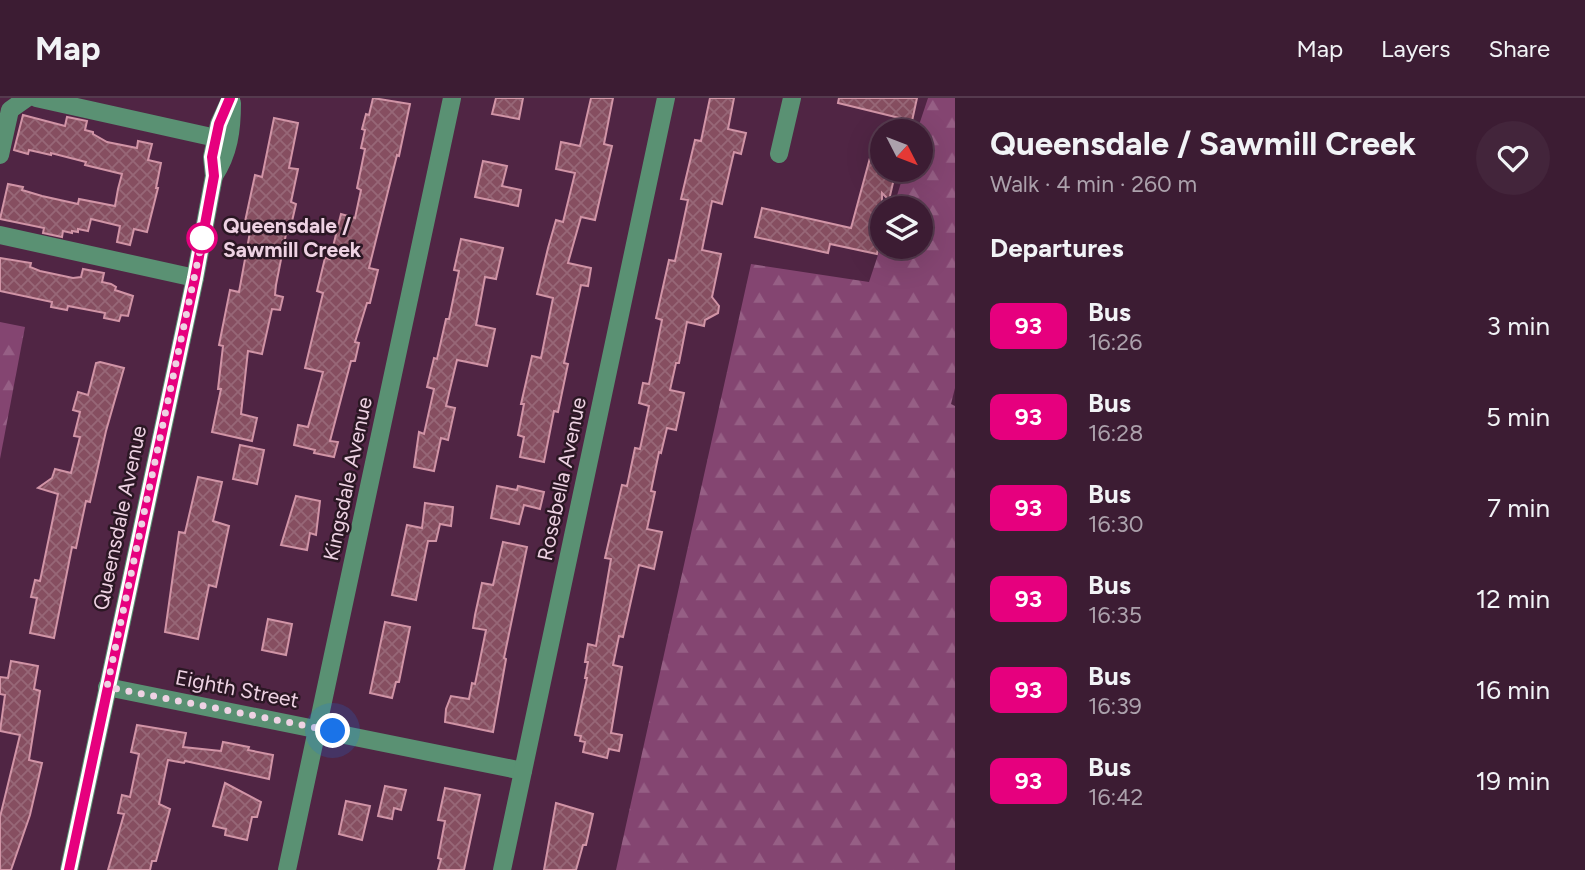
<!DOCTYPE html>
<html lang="en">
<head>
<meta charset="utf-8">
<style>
  body { margin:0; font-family:Figtree,sans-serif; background:#43253b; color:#f1f3f6; height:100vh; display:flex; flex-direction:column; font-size:26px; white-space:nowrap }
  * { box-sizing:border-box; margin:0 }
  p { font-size:23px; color:#aca1ac }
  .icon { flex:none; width:38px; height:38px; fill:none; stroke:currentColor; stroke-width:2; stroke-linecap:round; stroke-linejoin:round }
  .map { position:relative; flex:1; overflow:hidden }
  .panel { display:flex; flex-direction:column; background:#3c1c33; width:630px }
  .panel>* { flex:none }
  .badge { padding:0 14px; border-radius:10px; font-size:24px; line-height:46px }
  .needle { width:46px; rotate:132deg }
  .tools { position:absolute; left:870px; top:21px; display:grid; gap:14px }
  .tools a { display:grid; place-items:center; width:63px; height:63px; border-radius:50%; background:#3c1c33; box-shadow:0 7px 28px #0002,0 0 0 2px #553a4e; font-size:35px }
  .you { position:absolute; width:35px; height:35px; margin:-18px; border:5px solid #fff; border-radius:50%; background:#1a73e8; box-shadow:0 0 0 10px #1a73e833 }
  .map>.badge { position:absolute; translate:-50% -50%; box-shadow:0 0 0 4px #fff }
  h2 { padding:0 35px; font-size:26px; line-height:63px }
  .round { display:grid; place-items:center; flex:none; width:74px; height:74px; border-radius:37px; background:#43253b }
  .headline { display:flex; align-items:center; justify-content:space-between; height:119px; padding:0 35px }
  h1 { font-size:33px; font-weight:700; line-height:52px }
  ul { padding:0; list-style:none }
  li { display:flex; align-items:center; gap:21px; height:91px; padding:0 35px }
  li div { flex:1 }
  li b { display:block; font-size:26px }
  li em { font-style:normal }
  li .badge { min-width:77px; font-weight:700; text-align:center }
  header { display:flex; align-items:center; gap:42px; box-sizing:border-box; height:98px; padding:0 35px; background:#3c1c33; border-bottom:2px solid #553a4e }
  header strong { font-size:33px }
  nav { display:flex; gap:38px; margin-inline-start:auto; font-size:24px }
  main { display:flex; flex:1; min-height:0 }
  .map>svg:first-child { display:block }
  .forest { fill:url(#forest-firs) }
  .building { fill:url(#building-cross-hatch); stroke:#d194a6; stroke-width:2 }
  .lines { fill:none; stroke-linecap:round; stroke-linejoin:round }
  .minor { stroke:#5a9173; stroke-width:18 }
  .line-casing { stroke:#fff; stroke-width:16 }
  .line { stroke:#e6007e; stroke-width:10 }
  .walk { stroke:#eed2e3; stroke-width:7; stroke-dasharray:0 12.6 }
  .stop-dot { fill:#fff; stroke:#e6007e; stroke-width:3.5 }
  .labels { text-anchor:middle; stroke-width:5; stroke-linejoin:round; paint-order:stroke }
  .stop-label { font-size:21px; font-weight:bold; fill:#eed2e3; stroke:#2b1724; text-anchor:start }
  .street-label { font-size:21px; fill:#eed2e3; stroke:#2b1724 }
</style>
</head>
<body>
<header>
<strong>Map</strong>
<nav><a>Map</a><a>Layers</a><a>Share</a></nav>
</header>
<main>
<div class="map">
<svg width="955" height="772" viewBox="0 0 955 772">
  <defs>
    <pattern id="forest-firs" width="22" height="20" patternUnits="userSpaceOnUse" patternTransform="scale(1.75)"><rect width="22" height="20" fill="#844571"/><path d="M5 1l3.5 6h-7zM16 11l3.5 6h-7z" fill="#965f85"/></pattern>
    <pattern id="building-cross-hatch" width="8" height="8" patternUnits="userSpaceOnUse" patternTransform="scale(1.75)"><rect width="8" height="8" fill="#864e60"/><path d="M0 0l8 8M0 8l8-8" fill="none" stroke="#976777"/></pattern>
  </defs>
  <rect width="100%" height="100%" fill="#502544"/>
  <g class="forest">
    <polygon points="928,0 955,0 955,290 951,306 955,308 955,772 616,772 751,166 869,184 882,145 882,149 920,149 920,110 893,110 905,72 920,72 920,33 917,33"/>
    <polygon points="0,224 25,229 0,361"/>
  </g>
  <g class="building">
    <polygon points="373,0 410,6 399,58 397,57 369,170 378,172 370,205 367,205 355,244 359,245 355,263 351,263 330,343 338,344 334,359 314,355 315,352 294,347 298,327 308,329 323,274 305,270 323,195 317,193 325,160 330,161 341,116 355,120 361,92 357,90 365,51 361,50 365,32 362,31 366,16 369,17"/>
    <polygon points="496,0 523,0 519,21 492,16"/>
    <polygon points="591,0 613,0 604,46 612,48 595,122 581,119 568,165 591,170 588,188 581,187 564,265 568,266 558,314 554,313 544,364 520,359 524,339 518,337 524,306 521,306 532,258 541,260 553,200 537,196 548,150 556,122 563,124 575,75 556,71 561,44 580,48"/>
    <polygon points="710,0 734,0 728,31 746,35 741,56 734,54 722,106 712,103 702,152 721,156 712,199 719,208 718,215 705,222 704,228 687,224 679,265 676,265 670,292 684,295 676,332 667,330 661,355 659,354 651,393 655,394 647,431 662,434 654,471 639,467 623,539 619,538 613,567 622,569 611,635 622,637 619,653 609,651 607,660 583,654 585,644 580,643 581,638 575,637 587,580 585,580 588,564 585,564 588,546 596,548 611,461 605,460 622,387 627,388 635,350 640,351 649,308 639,305 643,285 649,286 662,222 656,220 669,162 675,163 688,102 681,101 695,42 701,43"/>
    <polygon points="839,0 917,0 912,23 838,5"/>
    <polygon points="23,17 65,28 67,19 87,23 85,32 93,34 93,36 107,44 137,50 138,43 152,46 148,62 161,65 156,90 158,90 147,134 134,131 130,147 117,144 120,128 91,121 88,133 78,131 78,134 72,133 72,135 63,133 62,139 43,135 44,130 0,121 8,86 23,89 22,92 42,98 78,106 79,101 115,108 118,91 122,76 85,67 86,64 51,55 51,57 29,52 28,56 14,52"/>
    <polygon points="274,20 298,25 289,70 298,71 291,104 296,106 289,136 286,136 276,187 275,197 283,199 280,212 272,211 262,256 248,253 241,316 257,320 252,343 212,334 221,291 218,291 223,248 219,247 230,192 239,194 250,134 243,133 255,77 262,79"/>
    <polygon points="877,34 882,34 882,72 896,72 889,102 882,95 882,132 877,156 830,146 828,155 755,139 762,110 851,130"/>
    <polygon points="483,63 507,68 502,88 521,92 518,108 475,99"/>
    <polygon points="461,141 503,150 496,181 485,179 476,227 495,231 487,268 457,262 446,308 455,310 448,342 441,340 434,373 414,369 419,334 424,336 434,291 427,289 434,260 437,261 446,221 449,221 459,173 454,172"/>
    <polygon points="0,160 31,165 30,169 40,173 73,180 81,179 83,171 104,175 102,184 111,186 116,189 115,192 133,198 128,218 121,217 119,223 104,220 105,215 68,208 67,212 51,209 52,204 0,193"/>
    <polygon points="100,264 124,270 106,333 95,382 90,404 86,403 76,450 72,449 54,540 30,535 37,500 31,499 35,482 40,483 58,396 38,390 52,380 55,371 71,375 80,339 74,338 80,314 73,312 78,294 88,297 96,265"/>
    <polygon points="240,347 264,352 257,386 233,381"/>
    <polygon points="198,379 222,384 213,423 229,428 216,489 209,487 198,541 165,534 179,434 185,435"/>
    <polygon points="497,388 517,392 518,388 544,394 540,411 524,407 519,426 491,420"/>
    <polygon points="296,398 320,403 316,437 310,435 307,452 281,447"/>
    <polygon points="425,405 453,409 451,428 440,426 436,443 428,443 416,502 392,497 407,427 422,430"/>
    <polygon points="503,444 527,449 504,560 506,561 493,634 445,624 446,611 451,598 469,601 472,585 475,586 486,532 473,530 475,517 482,485 493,487"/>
    <polygon points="268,521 292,526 286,557 262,552"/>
    <polygon points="385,524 410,529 399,584 396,584 392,600 370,595"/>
    <polygon points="11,563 38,568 34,591 40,593 29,662 42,665 30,717 11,772 0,772 0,719 20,637 0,633 5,597 0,596 0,579 8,580"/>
    <polygon points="137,627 186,635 183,649 221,653 223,644 249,649 248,652 273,657 269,681 185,663 184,665 168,662 159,706 170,711 156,763 152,763 150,772 108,772 124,716 118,715 122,697 130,699 139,656 131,654"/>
    <polygon points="225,685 261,704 257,719 252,719 247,742 225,737 226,731 213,728"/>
    <polygon points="385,688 406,692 401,712 394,710 392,721 378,718"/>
    <polygon points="445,690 480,697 464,772 438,772 441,761 438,760 445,723 438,722"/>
    <polygon points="346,703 370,708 362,742 339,736"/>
    <polygon points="556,705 593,716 586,747 583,747 576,772 544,772"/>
  </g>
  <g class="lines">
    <g class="minor">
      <polyline points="36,0 216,40"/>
      <polyline points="779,56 792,0"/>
      <polyline points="0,57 10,12 27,0"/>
      <path d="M 214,78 C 229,55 232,32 232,5"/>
      <polyline points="0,137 195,180"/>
      <polyline points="107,589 523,673"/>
      <polyline points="69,772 195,180 214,78 212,59 219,26 231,0"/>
      <polyline points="287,772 452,0"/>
      <polyline points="502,772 666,0"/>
    </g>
  </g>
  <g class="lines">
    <g class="line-casing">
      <polyline id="line" points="69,772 195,180 214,78 212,59 219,26 230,0"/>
    </g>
    <use href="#line" class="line"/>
    <polyline class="walk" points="202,140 205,129 107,589 333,633"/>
  </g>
  <circle class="stop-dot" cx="202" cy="140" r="14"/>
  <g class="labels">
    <g class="stop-label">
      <text x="223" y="135">Queensdale /<tspan x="223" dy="24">Sawmill Creek</tspan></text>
    </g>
    <g class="street-label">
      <text transform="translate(348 381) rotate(-78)" y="7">Kingsdale Avenue</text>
      <text transform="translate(562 381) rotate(-78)" y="7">Rosebella Avenue</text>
      <text transform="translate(120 420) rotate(-78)" y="7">Queensdale Avenue</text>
      <text transform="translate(237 591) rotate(11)" y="7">Eighth Street</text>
    </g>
  </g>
</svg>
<div class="tools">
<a><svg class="needle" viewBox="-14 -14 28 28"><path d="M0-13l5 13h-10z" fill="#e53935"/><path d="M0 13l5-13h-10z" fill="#aca1ac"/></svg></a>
<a><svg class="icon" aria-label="layers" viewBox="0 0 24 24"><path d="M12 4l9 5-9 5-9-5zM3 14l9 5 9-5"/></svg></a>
</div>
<div class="you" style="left:333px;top:633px"></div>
</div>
<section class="panel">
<div class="headline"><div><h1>Queensdale / Sawmill Creek</h1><p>Walk · 4 min · 260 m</p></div><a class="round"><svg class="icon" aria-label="heart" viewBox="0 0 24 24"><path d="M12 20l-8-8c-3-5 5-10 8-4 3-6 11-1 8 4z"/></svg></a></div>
<h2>Departures</h2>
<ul>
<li><span class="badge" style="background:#e6007e;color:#fff">93</span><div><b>Bus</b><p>16:26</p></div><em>3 min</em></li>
<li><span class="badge" style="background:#e6007e;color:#fff">93</span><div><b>Bus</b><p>16:28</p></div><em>5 min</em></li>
<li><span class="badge" style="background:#e6007e;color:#fff">93</span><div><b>Bus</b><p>16:30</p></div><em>7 min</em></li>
<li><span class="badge" style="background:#e6007e;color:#fff">93</span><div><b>Bus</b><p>16:35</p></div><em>12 min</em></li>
<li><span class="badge" style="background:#e6007e;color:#fff">93</span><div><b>Bus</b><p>16:39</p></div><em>16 min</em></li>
<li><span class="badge" style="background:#e6007e;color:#fff">93</span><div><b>Bus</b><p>16:42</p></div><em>19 min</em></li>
</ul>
</section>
</main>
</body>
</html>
